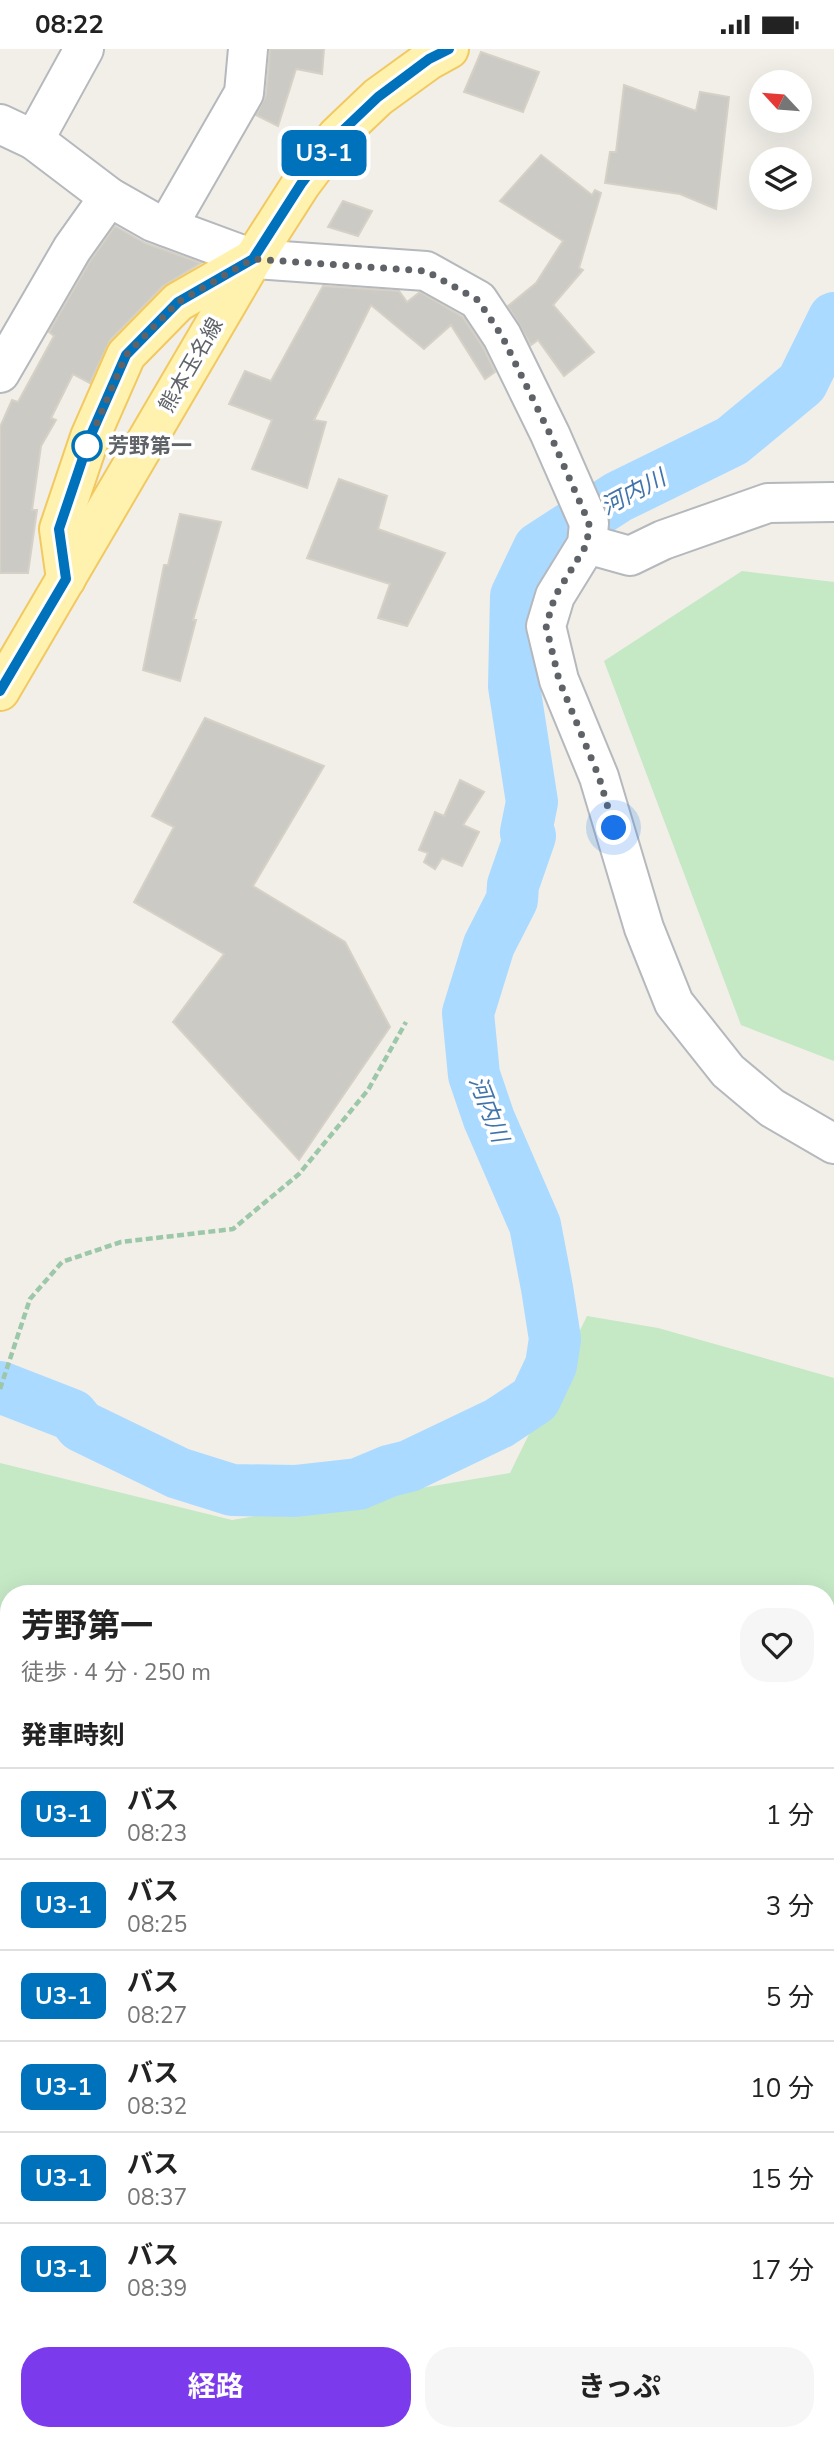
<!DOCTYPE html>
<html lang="ja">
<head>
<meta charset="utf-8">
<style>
  body { margin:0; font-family:"Nunito Sans","Noto Sans JP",sans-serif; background:#f6f6f6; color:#222; height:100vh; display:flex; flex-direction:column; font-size:26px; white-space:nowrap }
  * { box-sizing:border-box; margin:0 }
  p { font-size:23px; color:#767676 }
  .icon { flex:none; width:38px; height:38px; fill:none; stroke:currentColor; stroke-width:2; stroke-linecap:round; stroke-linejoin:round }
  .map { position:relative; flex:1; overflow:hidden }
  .sheet { position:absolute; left:0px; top:1536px; width:835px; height:856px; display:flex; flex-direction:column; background:#fff; border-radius:28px 28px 0 0; box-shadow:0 7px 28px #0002 }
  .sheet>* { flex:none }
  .badge { padding:0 14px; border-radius:10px; font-size:24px; line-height:46px }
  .needle { width:46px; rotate:296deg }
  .fabs { position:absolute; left:749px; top:21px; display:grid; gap:14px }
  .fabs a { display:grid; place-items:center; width:63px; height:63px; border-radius:50%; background:#fff; box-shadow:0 7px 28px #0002; font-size:35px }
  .you { position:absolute; width:35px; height:35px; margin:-18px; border:5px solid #fff; border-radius:50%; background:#1a73e8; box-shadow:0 0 0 10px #1a73e833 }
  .map>.badge { position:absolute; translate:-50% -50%; box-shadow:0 0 0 4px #fff }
  h2 { padding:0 21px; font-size:26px; line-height:63px }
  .round { display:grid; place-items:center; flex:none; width:74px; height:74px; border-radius:28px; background:#f6f6f6 }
  .head { display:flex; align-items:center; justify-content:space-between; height:119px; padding:0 21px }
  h1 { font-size:33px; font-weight:700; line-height:52px }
  .cta { display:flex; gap:14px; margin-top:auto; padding:14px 21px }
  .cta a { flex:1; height:80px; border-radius:28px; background:#7c3aed; color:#fff; font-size:28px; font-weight:700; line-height:80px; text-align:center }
  .cta a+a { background:#f6f6f6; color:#222 }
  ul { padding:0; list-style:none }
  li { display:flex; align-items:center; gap:21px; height:91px; padding:0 21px; border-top:2px solid #e0e0e0 }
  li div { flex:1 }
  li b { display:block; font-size:26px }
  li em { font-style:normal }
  li .badge { min-width:77px; font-weight:700; text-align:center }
  .status { display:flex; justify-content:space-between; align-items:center; height:49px; padding:0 35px; background:#fff; direction:ltr }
  .status svg { height:19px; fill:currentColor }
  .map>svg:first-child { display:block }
  .green { fill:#c5e8c5 }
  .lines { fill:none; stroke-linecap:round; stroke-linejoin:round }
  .river { stroke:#aadaff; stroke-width:52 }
  .building { fill:#cccac5; stroke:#d6d1c6; stroke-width:2 }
  .minor-casing { stroke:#b5b8bc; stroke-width:42 }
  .major-casing { stroke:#f2c960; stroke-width:42 }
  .path { stroke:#9cc7a9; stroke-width:4.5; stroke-dasharray:7 3.5; stroke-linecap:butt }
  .minor { stroke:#fff; stroke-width:38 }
  .major { stroke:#fff2af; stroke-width:38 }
  .line-casing { stroke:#fff; stroke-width:16 }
  .line { stroke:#0072bc; stroke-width:10 }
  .walk { stroke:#5f6368; stroke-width:7; stroke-dasharray:0 12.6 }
  .stop-dot { fill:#fff; stroke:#0072bc; stroke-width:3.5 }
  .labels { text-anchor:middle; stroke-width:7; stroke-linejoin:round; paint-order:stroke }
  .street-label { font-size:21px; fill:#5f6368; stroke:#fff }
  .stop-label { font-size:21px; font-weight:bold; fill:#5f6368; stroke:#fff; text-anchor:start }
  .water-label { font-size:23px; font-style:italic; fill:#4174aa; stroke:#fff }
</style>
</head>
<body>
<div class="status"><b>08:22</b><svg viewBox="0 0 49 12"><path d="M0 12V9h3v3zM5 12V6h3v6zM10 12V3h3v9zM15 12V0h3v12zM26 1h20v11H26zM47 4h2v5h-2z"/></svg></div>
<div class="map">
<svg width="834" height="2391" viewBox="0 0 834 2391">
  <rect width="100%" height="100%" fill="#f1efe8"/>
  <g class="green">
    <polygon points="742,522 834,533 834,1012 741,976 604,612"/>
    <polygon points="587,1267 658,1279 834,1329 834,2391 85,2391 81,2384 826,2384 826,1545 9,1545 9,1661 0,1659 0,1414 232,1471 510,1424"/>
    <polygon points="9,1878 9,2308 0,2304 0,1881"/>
  </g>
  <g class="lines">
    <polyline class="river" points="0,1338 72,1366 81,1377 178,1424 232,1441 295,1442 358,1435 389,1422 409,1417 499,1374 535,1350 551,1316 555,1290 547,1239 535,1176 489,1070 474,1026 468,964 489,896 512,851 513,836 530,787 526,783 532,753 514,637 516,547 539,499 618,448 732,392 802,334 834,269"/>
  </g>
  <g class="building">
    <polygon points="270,0 324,0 322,25 296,20 278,77 256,66 266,46"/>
    <polygon points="481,3 539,23 523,63 464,43"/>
    <polygon points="624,36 696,62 700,43 729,48 716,160 680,145 605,134 610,103 616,103"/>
    <polygon points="541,106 592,146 595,141 601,144 579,219 583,221 553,256 594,303 564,327 538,291 531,296 508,257 536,234 563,192 500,152"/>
    <polygon points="343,152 372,162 358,187 328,178"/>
    <polygon points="115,177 145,194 201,214 163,237 110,291 90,334 73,325 51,369 56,371 41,397 32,461 37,461 28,524 0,524 0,378 12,351 18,353 54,287 49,283 90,212"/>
    <polygon points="323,237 399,242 407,253 420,243 463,268 483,298 495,323 485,330 451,276 424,300 371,256 314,371 326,373 307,439 252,420 272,371 229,355 245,322 271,332"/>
    <polygon points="339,430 387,447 378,480 445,504 407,577 378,569 390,535 307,509"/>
    <polygon points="180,465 221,473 193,571 196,571 180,632 143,621 164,516 168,516"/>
    <polygon points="205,669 324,717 253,837 345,893 390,978 299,1111 173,973 224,905 134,853 174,778 152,767"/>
    <polygon points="460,731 484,743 463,776 479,783 462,817 442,809 435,820 424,813 428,804 419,801 435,763 444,767"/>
  </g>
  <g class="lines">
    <g class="minor-casing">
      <g id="minor">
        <polyline points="84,0 34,91 109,148 153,173 253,210 426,222 478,251 502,287 550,385 589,474 587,495 555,547 546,577 559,631 599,728 644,879 674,954 728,1022 772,1059 834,1095"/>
        <polyline points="0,75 34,91"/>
        <polyline points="167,178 244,44 248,0"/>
        <polyline points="0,324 72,200 109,148"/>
        <polyline points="587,495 630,507 663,491 768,454 834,453"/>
      </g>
    </g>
    <g class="major-casing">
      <g id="major">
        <polyline points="66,530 59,480 90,388 126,306 178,253 251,211"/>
        <polyline points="0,642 253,210 301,135 337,87 378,48 429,11 449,0"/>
      </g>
    </g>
    <g class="path">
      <polyline points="0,1340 30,1250 62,1213 121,1193 233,1180 299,1125 368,1041 406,973"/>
      <polyline points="0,2341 9,2351"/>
      <polyline points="32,2384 37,2391"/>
    </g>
    <use href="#minor" class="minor"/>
    <use href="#major" class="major"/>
  </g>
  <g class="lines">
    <g class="line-casing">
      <polyline id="line" points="0,642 66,530 59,480 90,388 126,306 178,253 253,210 301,135 337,87 378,48 429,10 449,0"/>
    </g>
    <use href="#line" class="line"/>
    <polyline class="walk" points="87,397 126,306 178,253 253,210 426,222 478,251 502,287 550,385 589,474 587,495 555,547 546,577 559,631 599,728 614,779"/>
  </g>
  <circle class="stop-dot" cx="87" cy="397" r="14"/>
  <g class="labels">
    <g class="street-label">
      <text transform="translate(191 316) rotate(-60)" y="7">熊本玉名線</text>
    </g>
    <g class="stop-label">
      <text x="108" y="404">芳野第一</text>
    </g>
    <g class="water-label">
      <text transform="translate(633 443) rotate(-28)" y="8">河内川</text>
      <text transform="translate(489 1060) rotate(69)" y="8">河内川</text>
    </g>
  </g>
</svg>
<div class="fabs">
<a><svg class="needle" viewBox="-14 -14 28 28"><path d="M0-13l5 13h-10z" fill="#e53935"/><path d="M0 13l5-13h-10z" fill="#767676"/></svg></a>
<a><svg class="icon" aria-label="layers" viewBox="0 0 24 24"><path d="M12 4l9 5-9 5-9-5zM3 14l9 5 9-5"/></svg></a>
</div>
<div class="you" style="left:614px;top:779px"></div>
<b class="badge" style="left:324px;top:104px;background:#0072bc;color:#fff">U3-1</b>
<section class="sheet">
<div class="head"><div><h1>芳野第一</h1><p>徒歩 · 4 分 · 250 m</p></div><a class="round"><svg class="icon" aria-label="heart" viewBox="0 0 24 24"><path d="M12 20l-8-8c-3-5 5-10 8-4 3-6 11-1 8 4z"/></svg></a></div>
<h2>発車時刻</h2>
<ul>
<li><span class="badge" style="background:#0072bc;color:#fff">U3-1</span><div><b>バス</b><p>08:23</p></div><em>1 分</em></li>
<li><span class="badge" style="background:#0072bc;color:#fff">U3-1</span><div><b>バス</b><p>08:25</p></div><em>3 分</em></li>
<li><span class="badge" style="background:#0072bc;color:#fff">U3-1</span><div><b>バス</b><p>08:27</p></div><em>5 分</em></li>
<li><span class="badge" style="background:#0072bc;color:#fff">U3-1</span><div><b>バス</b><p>08:32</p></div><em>10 分</em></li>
<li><span class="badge" style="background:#0072bc;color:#fff">U3-1</span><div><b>バス</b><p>08:37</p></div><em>15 分</em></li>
<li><span class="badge" style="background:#0072bc;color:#fff">U3-1</span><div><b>バス</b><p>08:39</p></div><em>17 分</em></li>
</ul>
<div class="cta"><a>経路</a><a>きっぷ</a></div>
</section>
</div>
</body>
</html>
